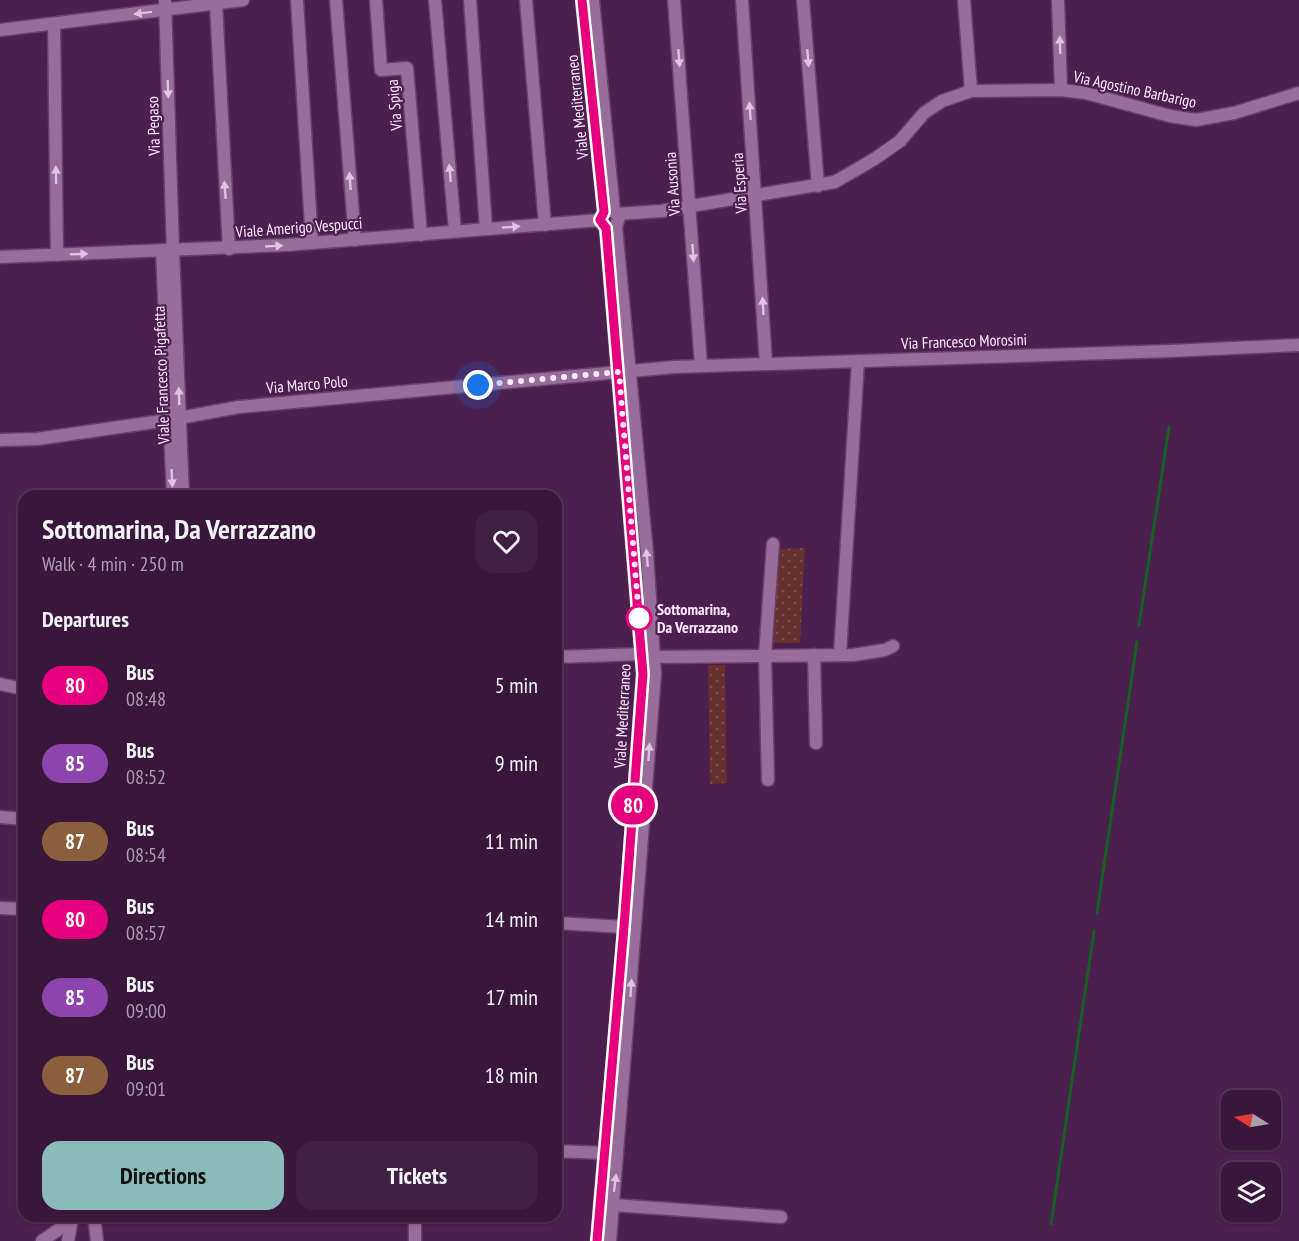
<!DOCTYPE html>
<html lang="en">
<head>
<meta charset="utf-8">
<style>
  body { margin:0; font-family:"PT Sans Narrow",sans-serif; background:#3f2042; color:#f1f3f6; height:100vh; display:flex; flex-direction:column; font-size:22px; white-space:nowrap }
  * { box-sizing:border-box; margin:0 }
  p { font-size:20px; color:#ab9faf }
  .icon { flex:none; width:33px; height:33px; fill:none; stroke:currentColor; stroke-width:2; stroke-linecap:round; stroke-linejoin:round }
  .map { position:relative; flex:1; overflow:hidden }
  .details { position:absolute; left:18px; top:490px; width:544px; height:732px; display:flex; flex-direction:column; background:#38173a; border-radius:18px; box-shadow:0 2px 4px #0004,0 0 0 2px #523654 }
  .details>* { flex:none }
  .badge { padding:0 12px; border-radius:20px; font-size:21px; line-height:39px }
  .needle { width:39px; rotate:281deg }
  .fabs { position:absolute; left:1221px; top:1090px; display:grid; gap:12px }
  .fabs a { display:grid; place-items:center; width:60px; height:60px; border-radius:12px; background:#38173a; box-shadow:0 2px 4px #0004,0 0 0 2px #523654; font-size:30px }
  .you { position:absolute; width:30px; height:30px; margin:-15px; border:4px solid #fff; border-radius:50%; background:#1a73e8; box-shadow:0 0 0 9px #1a73e833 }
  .map>.badge { position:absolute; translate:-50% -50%; box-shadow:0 0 0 3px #fff }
  h2 { padding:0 24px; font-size:22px; line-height:54px }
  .round { display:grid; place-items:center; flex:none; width:63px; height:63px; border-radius:18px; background:#3f2042 }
  .headline { display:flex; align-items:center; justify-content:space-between; height:102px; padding:0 24px }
  h1 { font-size:28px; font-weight:700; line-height:45px }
  .cta { display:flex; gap:12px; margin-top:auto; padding:12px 24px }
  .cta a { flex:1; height:69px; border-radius:18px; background:#8bbbb9; color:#111; font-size:24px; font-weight:700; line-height:69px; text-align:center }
  .cta a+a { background:#3f2042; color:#f1f3f6 }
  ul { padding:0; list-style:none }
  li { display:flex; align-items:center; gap:18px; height:78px; padding:0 24px }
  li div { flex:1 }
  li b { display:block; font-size:22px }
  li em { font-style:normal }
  li .badge { min-width:66px; font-weight:700; text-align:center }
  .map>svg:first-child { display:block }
  .park { fill:url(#park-dots) }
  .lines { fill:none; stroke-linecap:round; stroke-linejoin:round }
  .stream { stroke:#156020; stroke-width:3 }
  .minor-casing { stroke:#683f6a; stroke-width:15 }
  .tertiary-casing { stroke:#683f6a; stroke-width:15 }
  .minor { stroke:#976d99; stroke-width:12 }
  .tertiary { stroke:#976d99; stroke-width:12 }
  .oneway { fill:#dfc3e0 }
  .line-casing { stroke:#fff; stroke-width:14 }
  .line { stroke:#e6007e; stroke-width:9 }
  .walk { stroke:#fee8ff; stroke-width:6; stroke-dasharray:0 10.8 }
  .stop-dot { fill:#fff; stroke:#e6007e; stroke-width:3 }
  .labels { text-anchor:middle; stroke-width:4.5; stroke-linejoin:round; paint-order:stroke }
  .street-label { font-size:16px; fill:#fee8ff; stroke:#4b1f4e }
  .stop-label { font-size:16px; font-weight:bold; fill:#fee8ff; stroke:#4b1f4e; text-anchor:start }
</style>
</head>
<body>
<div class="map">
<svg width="1299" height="1241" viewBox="0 0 1299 1241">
  <defs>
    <pattern id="park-dots" width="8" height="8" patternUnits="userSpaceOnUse" patternTransform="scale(1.5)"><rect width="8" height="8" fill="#66302d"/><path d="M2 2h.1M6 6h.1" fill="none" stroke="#7d4e4c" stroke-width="1.8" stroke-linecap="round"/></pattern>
  </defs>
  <rect width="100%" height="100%" fill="#4b1f4e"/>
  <g class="park">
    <polygon points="805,548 800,643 773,643 779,549"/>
    <polygon points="725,665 727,783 710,784 708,665"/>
  </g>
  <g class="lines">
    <g class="stream">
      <polyline points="1139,625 1169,427"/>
      <polyline points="1097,913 1137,642"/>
      <polyline points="1051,1224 1094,931"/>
    </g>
    <g class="minor-casing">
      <g id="minor">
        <polyline points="165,0 173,251 183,496"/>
        <polyline points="297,0 312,243"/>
        <polyline points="336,0 355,240"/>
        <polyline points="376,0 381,70 407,68 421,235"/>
        <polyline points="435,0 455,231"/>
        <polyline points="470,0 486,229"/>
        <polyline points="526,0 545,225"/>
        <polyline points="674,0 701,366"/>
        <polyline points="742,0 766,364"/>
        <polyline points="803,0 818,186"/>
        <polyline points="964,0 971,91"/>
        <polyline points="1058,0 1061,90"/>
        <polyline points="216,4 229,249"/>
        <polyline points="54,24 57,255"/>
        <polyline points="0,30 243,0"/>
        <polyline points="618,214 661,211 835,182 876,158 900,141 924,113 942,101 971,91 1061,90 1086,93 1170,116 1196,120 1234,113 1299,93"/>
        <polyline points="162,251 173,496"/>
        <polyline points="0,257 286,245 600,220"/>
        <polyline points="631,371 674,367 1169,351 1299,345"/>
        <polyline points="0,440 37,439 168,420 239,407 619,372"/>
        <polyline points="814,655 816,743"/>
        <polyline points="840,655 858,361"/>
        <polyline points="556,657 642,654"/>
        <polyline points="655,657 853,655 885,650 893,646"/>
        <polyline points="0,684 24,689"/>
        <polyline points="768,780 765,655 773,544"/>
        <polyline points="0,817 24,819"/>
        <polyline points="0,908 24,909"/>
        <polyline points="556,923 625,927"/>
        <polyline points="556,1151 604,1153"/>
        <polyline points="613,1205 781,1217"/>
        <polyline points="94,1216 97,1241"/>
        <polyline points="42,1241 71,1221"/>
        <polyline points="68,1241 72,1219"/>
        <polyline points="415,1241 415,1216"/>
      </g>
    </g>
    <g class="tertiary-casing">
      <g id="tertiary">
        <polyline points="582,0 604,211"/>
        <polyline points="593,0 614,211"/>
        <polyline points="604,211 614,211 619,217 616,227 647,553 655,674 610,1241"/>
        <polyline points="597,1241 625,927 643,674 606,228"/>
      </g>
    </g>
    <use href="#minor" class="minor"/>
    <use href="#tertiary" class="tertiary"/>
  </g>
  <defs><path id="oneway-solid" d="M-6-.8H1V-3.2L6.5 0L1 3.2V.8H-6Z" transform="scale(1.5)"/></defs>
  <g class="oneway">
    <use href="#oneway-solid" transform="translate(143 13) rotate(173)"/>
    <use href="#oneway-solid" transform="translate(1060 45) rotate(-92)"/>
    <use href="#oneway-solid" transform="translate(679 58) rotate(86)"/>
    <use href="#oneway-solid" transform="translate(808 58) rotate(85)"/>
    <use href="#oneway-solid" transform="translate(168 89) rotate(88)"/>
    <use href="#oneway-solid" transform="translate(750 111) rotate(-94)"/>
    <use href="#oneway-solid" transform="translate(450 173) rotate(-95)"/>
    <use href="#oneway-solid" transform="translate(56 175) rotate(-91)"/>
    <use href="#oneway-solid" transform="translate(350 181) rotate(-94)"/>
    <use href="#oneway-solid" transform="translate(225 190) rotate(-94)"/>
    <use href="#oneway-solid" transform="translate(511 227) rotate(-4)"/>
    <use href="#oneway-solid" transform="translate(274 246) rotate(-3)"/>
    <use href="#oneway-solid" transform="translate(693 253) rotate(86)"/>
    <use href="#oneway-solid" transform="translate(79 254) rotate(-2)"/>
    <use href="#oneway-solid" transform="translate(763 306) rotate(-93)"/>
    <use href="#oneway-solid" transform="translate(179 396) rotate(-92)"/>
    <use href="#oneway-solid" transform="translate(172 478) rotate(87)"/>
    <use href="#oneway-solid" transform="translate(647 558) rotate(-95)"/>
    <use href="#oneway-solid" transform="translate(649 752) rotate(-86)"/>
    <use href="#oneway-solid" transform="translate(631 988) rotate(-86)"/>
    <use href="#oneway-solid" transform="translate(615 1183) rotate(-83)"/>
  </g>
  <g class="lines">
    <g class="line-casing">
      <polyline id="line" points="582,0 604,212 600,220 606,228 643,674 624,927 597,1241"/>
    </g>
    <use href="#line" class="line"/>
    <polyline class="walk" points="478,385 619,372 639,618"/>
  </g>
  <circle class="stop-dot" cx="639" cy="618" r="12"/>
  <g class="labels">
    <g class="street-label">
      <text transform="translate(1135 89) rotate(12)" y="6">Via Agostino Barbarigo</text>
      <text transform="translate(394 105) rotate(-95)" y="6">Via Spiga</text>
      <text transform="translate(577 107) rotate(-96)" y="6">Viale Mediterraneo</text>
      <text transform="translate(153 126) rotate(-92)" y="6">Via Pegaso</text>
      <text transform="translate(739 183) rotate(-94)" y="6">Via Esperia</text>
      <text transform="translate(672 184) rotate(-94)" y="6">Via Ausonia</text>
      <text transform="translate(299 227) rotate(-4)" y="6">Viale Amerigo Vespucci</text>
      <text transform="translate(964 341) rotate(-2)" y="6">Via Francesco Morosini</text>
      <text transform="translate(161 375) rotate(-92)" y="6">Viale Francesco Pigafetta</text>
      <text transform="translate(307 384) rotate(-5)" y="6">Via Marco Polo</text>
      <text transform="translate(622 716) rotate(-87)" y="6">Viale Mediterraneo</text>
    </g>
    <g class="stop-label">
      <text x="657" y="615">Sottomarina,<tspan x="657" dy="18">Da Verrazzano</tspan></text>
    </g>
  </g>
</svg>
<div class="fabs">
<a><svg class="needle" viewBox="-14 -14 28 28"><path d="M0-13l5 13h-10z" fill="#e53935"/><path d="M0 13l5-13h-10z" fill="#ab9faf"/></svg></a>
<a><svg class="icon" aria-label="layers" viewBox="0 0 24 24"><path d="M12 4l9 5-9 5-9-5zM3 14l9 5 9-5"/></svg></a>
</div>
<div class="you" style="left:478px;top:385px"></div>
<b class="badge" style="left:633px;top:805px;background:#e6007e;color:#fff">80</b>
<section class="details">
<div class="headline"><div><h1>Sottomarina, Da Verrazzano</h1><p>Walk · 4 min · 250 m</p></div><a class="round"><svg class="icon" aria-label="heart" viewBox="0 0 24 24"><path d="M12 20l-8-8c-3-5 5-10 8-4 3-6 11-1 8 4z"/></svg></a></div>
<h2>Departures</h2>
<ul>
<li><span class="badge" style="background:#e6007e;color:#fff">80</span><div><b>Bus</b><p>08:48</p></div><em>5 min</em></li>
<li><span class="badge" style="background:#8e44ad;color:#fff">85</span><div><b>Bus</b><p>08:52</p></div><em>9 min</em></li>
<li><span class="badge" style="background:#8b5e3c;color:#fff">87</span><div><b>Bus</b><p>08:54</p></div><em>11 min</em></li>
<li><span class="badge" style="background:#e6007e;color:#fff">80</span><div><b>Bus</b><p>08:57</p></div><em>14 min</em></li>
<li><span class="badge" style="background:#8e44ad;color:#fff">85</span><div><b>Bus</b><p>09:00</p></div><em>17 min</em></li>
<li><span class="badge" style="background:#8b5e3c;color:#fff">87</span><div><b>Bus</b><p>09:01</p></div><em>18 min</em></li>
</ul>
<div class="cta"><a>Directions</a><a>Tickets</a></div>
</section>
</div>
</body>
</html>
